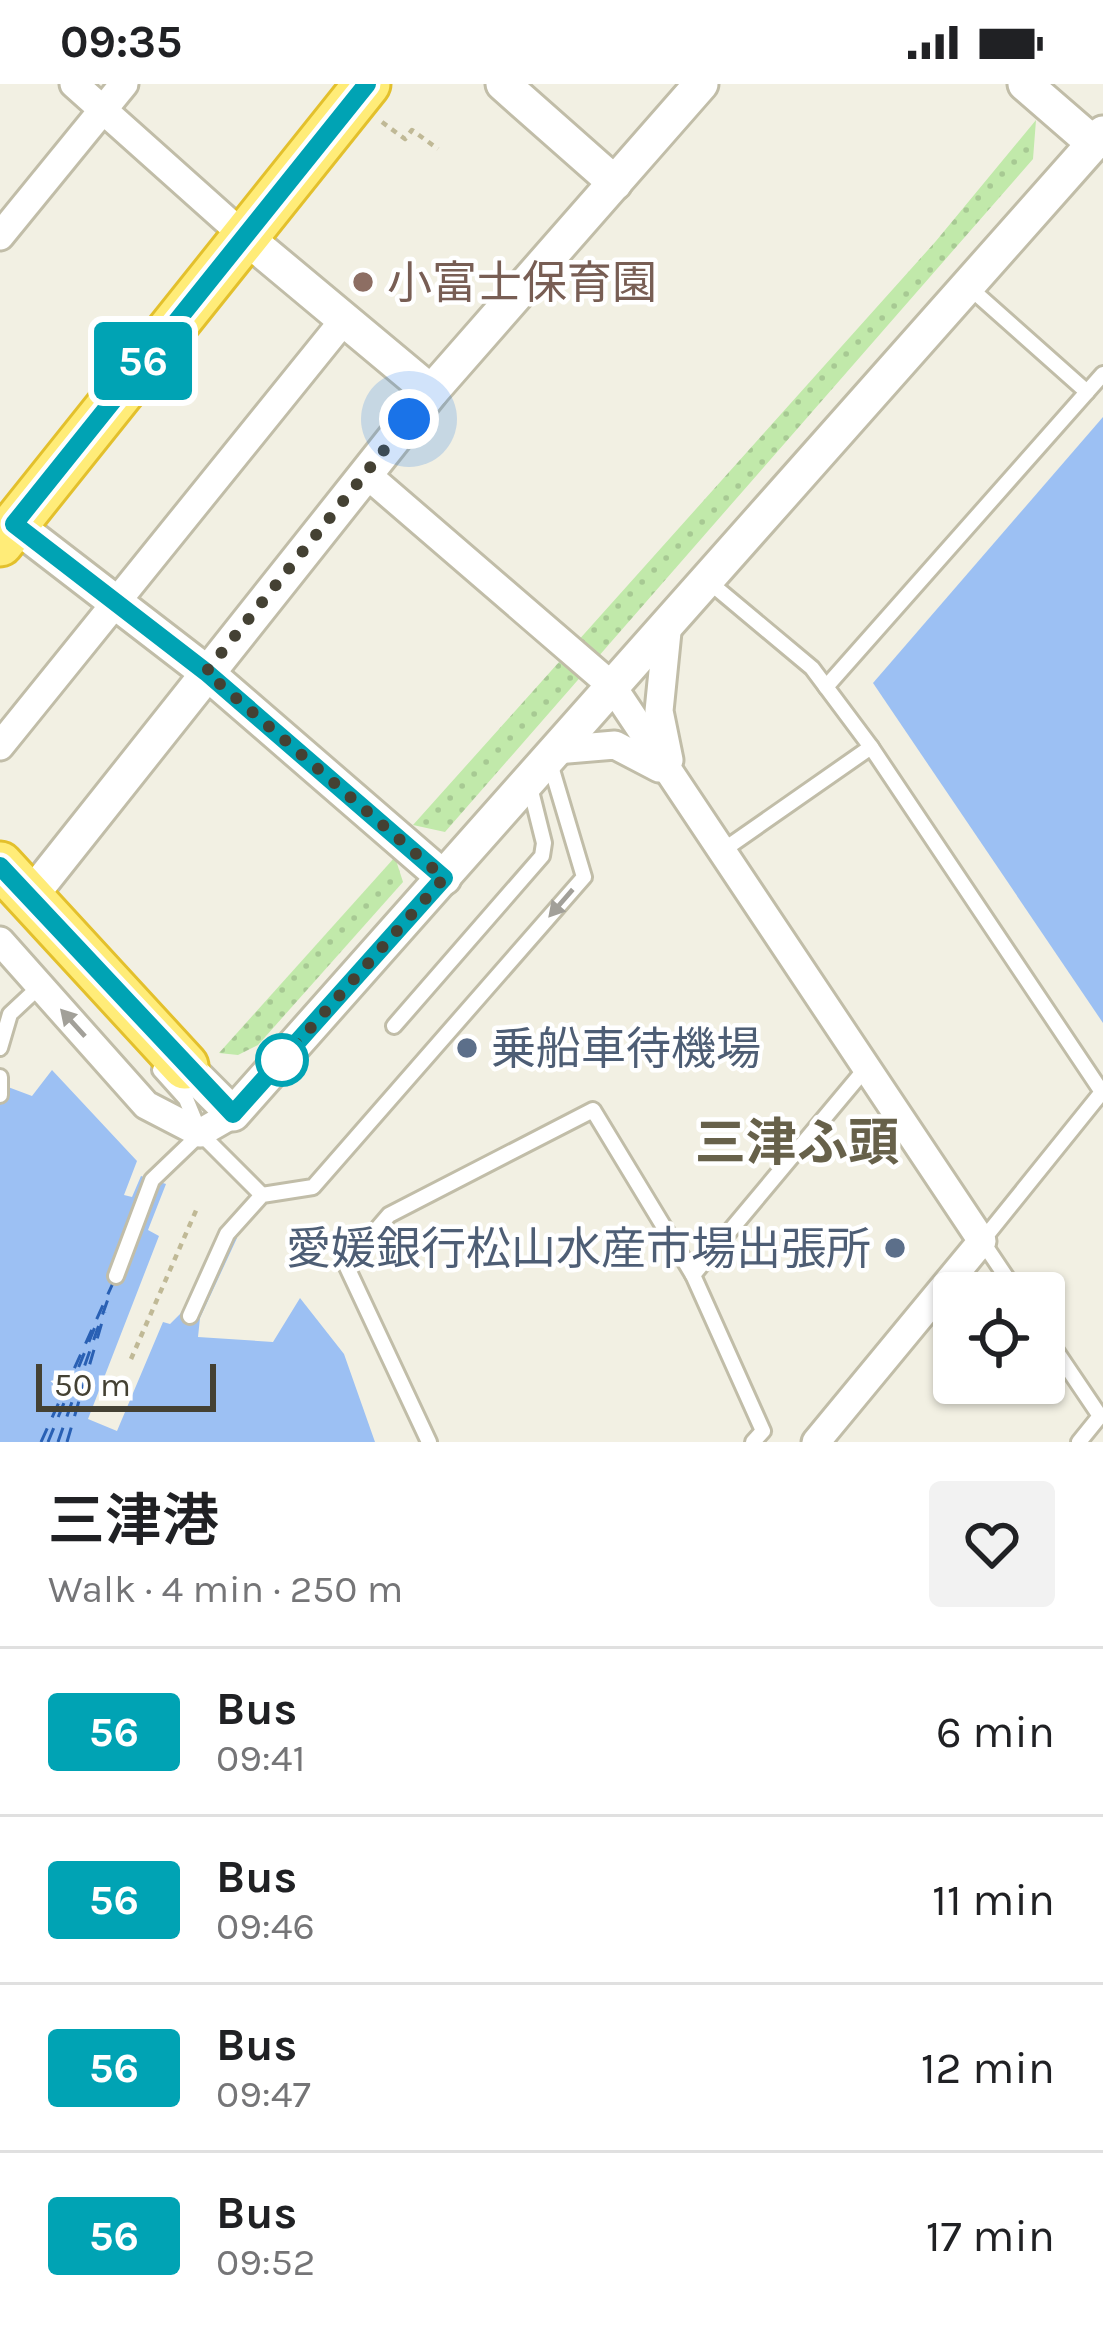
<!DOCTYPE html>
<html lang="en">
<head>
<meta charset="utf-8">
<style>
  body { margin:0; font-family:Karla,"Noto Sans JP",sans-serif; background:#f2f2f2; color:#202124; height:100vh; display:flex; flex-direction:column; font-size:45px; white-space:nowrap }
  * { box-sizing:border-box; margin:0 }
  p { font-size:39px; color:#757577 }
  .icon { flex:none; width:66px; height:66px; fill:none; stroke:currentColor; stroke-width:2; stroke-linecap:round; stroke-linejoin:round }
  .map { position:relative; height:1358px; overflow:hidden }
  .sheet { display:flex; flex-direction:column; background:#fff; flex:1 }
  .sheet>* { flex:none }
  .badge { padding:0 24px; border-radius:9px; font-size:42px; line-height:78px }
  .buttons { position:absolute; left:933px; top:1188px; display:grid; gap:24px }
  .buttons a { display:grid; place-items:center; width:132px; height:132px; border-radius:12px; background:#fff; box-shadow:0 3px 9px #0004; font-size:60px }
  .scale { position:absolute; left:36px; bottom:30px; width:180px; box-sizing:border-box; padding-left:12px; border:6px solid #444133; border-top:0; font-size:33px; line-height:42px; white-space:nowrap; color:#444133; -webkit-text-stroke:9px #fff; paint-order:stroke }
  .you { position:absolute; width:60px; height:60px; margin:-30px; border:9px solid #fff; border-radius:50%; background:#1a73e8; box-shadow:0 0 0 18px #1a73e833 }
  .map>.badge { position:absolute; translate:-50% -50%; box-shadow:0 0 0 6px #fff }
  .round { display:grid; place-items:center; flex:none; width:126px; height:126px; border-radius:12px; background:#f2f2f2 }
  .summary { display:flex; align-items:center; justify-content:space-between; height:204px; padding:0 48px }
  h1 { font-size:57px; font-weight:600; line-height:90px }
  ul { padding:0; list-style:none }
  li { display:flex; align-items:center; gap:36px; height:168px; padding:0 48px; border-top:3px solid #e0e0e0 }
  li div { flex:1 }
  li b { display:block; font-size:45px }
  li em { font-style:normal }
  li .badge { min-width:132px; font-weight:700; text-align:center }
  .status { display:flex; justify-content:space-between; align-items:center; height:84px; padding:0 60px; background:#fff; direction:ltr }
  .status svg { height:33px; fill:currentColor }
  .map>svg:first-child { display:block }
  .park { fill:url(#park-dots) }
  .water { fill:#9cc0f3 }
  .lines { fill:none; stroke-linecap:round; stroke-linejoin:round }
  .ferry { stroke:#2960b4; stroke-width:3; stroke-dasharray:15 12; stroke-linecap:butt }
  .service-casing { stroke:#c1bda8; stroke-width:20 }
  .minor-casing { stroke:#c1bda8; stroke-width:33 }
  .tertiary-casing { stroke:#c1bda8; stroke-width:39 }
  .trunk-casing { stroke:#e3c02c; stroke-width:51 }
  .path { stroke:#c0b996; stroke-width:4.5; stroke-dasharray:6 6; stroke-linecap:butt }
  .service { stroke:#fff; stroke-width:14 }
  .minor { stroke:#fff; stroke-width:27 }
  .tertiary { stroke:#fff; stroke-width:33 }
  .trunk { stroke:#ffec78; stroke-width:45 }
  .oneway { fill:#a2a099 }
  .line-casing { stroke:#fff; stroke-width:27 }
  .line { stroke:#00a3b4; stroke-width:18 }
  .walk { stroke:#444133; stroke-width:12; stroke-dasharray:0 21.6 }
  .education-dot { fill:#8d6e63; stroke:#fff; stroke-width:4.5 }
  .service-dot { fill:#5c6f8a; stroke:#fff; stroke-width:4.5 }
  .stop-dot { fill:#fff; stroke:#00a3b4; stroke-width:6 }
  .labels { text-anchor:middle; stroke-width:9; stroke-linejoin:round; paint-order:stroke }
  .education-label { font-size:45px; fill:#785e54; stroke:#fff; text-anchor:start }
  .service-label { font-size:45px; fill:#4e5e75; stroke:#fff; text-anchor:start }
  .quarter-label { font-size:51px; font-weight:bold; fill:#67614a; stroke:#fff }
</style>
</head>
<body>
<div class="status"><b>09:35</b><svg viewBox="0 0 49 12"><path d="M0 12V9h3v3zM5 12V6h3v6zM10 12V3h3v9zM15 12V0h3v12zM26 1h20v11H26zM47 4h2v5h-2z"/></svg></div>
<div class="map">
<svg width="1103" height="1358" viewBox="0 0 1103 1358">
  <defs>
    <pattern id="park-dots" width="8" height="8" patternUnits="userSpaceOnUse" patternTransform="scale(3)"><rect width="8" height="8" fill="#c1e9aa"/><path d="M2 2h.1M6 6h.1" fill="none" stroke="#a7c993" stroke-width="1.8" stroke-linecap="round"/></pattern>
  </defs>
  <rect width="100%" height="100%" fill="#f2f0e3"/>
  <g class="park">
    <polygon points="1036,36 1033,75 445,748 413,741 936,157"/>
    <polygon points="395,773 403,798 258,961 238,971 219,969"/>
  </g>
  <g class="water">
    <polygon points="1103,333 1103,939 873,599"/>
    <polygon points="52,986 137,1077 124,1111 132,1113 141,1092 166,1100 148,1146 159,1152 88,1335 117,1347 163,1238 170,1240 183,1227 219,1147 237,1154 200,1234 198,1253 273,1258 300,1214 344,1270 375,1358 0,1358 0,1000 32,1012"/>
  </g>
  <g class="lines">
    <g class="ferry">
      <polyline points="41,1358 113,1199"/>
      <polyline points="48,1358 95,1243"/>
      <polyline points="58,1358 109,1212"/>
      <polyline points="67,1358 105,1228"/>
    </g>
    <g class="service-casing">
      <g id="service">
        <polyline points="970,204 1087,308"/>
        <polyline points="708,497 812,584 871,663"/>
        <polyline points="826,603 1103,290"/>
        <polyline points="722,767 871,663 1102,1008 982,1157 1017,1209"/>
        <polyline points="394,942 542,772 544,759 530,703"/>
        <polyline points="0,964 10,930 40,902"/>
        <polyline points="160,986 186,1015 200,1049 262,1111"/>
        <polyline points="0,993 0,1011"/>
        <polyline points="116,1192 152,1096 200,1050"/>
        <polyline points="190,1232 227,1150 262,1111 313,1103 584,793 550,679"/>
        <polyline points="1044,1249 1100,1332 1079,1358"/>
        <polyline points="429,1358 346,1181 389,1131 593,1026 693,1191"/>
        <polyline points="753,1358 763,1347 693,1191 866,984"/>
      </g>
    </g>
    <g class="minor-casing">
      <g id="minor">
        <polyline points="74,0 243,151"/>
        <polyline points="0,152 124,0"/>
        <polyline points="365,389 612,602 982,1157 816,1358"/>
        <polyline points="668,538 659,627 669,676"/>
        <polyline points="0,662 344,236"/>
        <polyline points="556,666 615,661 659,684"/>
        <polyline points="0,857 146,1021 200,1049 233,1030"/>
      </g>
    </g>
    <g class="tertiary-casing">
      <g id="tertiary">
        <polyline points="503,0 615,99"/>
        <polyline points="1025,0 1093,59"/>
        <polyline points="243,151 431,308"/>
        <polyline points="14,440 206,588 444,794"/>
        <polyline points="30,813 431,308 701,0"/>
        <polyline points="185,982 233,1030 1103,49"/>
      </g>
    </g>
    <g class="trunk-casing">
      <g id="trunk">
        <polyline points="0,459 367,0"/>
        <polyline points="0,781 185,982"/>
      </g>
    </g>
    <g class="path">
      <polyline points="382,38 405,55 412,46 438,65"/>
      <polyline points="131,1275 198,1122"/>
    </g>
    <use href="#service" class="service"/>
    <use href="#minor" class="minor"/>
    <use href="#tertiary" class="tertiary"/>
    <use href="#trunk" class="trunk"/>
  </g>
  <defs><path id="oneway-solid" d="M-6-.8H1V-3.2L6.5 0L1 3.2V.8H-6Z" transform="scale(3)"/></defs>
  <g class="oneway">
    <use href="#oneway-solid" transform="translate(561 819) rotate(131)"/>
    <use href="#oneway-solid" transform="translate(73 939) rotate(-132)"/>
  </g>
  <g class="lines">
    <g class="line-casing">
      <polyline id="line" points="0,782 233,1030 444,794 206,588 14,440 367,0"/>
    </g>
    <use href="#line" class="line"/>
    <polyline class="walk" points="282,976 444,794 206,588 409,335"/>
  </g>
  <circle class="education-dot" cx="363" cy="198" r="12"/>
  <g class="service-dot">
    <circle cx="467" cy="964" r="12"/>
    <circle cx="895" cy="1164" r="12"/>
  </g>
  <circle class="stop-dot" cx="282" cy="976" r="24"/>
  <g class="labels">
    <g class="education-label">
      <text x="387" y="214">小富士保育園</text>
    </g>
    <g class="service-label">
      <text x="491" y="980">乗船車待機場</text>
      <text x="871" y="1180" text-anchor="end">愛媛銀行松山水産市場出張所</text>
    </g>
    <g class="quarter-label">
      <text x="797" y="1076">三津ふ頭</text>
    </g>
  </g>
</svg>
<div class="buttons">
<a><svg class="icon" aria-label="locate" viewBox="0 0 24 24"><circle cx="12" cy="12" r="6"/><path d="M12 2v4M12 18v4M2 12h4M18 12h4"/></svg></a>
</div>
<div class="scale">50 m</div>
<div class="you" style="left:409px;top:335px"></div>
<b class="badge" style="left:143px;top:277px;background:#00a3b4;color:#fff">56</b>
</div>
<section class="sheet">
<div class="summary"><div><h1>三津港</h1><p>Walk · 4 min · 250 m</p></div><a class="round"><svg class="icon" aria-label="heart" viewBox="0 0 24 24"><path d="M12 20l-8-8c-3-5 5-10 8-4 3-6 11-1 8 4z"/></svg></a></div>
<ul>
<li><span class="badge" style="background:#00a3b4;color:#fff">56</span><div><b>Bus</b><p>09:41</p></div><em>6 min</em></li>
<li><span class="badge" style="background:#00a3b4;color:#fff">56</span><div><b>Bus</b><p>09:46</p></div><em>11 min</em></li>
<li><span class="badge" style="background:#00a3b4;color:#fff">56</span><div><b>Bus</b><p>09:47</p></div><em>12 min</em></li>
<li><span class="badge" style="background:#00a3b4;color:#fff">56</span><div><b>Bus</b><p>09:52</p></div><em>17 min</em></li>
</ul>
</section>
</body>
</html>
